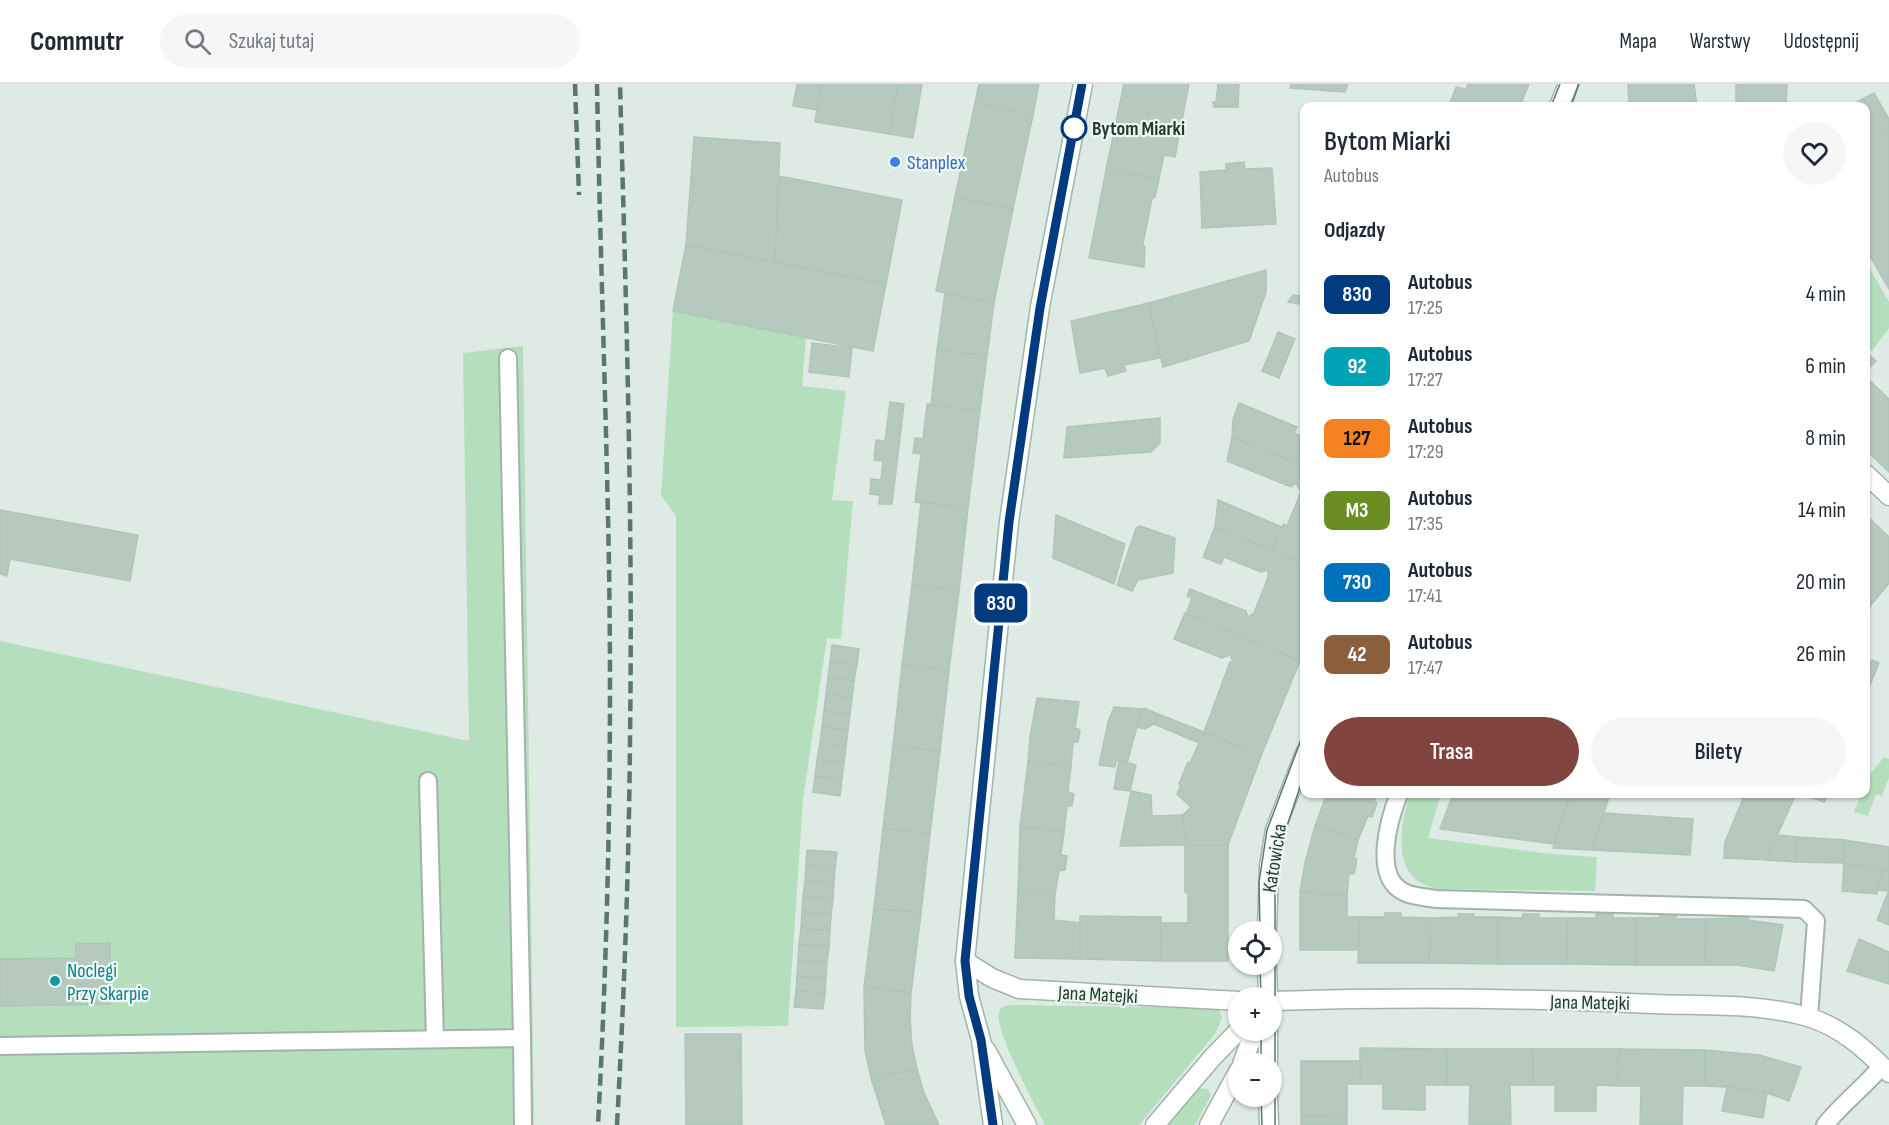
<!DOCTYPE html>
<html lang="pl">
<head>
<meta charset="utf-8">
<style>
  body { margin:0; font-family:"Sofia Sans Condensed",sans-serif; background:#f6f6f7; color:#1f2937; height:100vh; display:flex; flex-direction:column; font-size:22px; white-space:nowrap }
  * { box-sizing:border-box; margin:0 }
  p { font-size:20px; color:#747a83 }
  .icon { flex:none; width:33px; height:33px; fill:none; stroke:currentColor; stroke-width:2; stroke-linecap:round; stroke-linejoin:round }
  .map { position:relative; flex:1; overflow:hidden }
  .details { position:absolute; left:1300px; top:18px; width:570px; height:696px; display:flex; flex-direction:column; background:#fff; border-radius:12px; box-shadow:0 2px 4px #0004 }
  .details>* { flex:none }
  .badge { padding:0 12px; border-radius:9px; font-size:21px; line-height:39px }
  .tools { position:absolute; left:1228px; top:837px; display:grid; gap:12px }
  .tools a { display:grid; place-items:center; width:54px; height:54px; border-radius:50%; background:#fff; box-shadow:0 2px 4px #0004; font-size:30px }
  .map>.badge { position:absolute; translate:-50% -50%; box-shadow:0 0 0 3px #fff }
  h2 { padding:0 24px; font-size:22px; line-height:54px }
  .round { display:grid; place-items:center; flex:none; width:63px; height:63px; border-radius:32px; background:#f6f6f7 }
  .overview { display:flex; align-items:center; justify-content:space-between; height:102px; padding:0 24px }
  h1 { font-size:28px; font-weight:600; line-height:45px }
  .primary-button { display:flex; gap:12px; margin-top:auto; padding:12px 24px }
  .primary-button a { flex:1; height:69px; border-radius:36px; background:#824440; color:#fff; font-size:24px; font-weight:600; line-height:69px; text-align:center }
  .primary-button a+a { background:#f6f6f7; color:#1f2937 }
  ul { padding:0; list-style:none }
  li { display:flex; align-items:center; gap:18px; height:72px; padding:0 24px }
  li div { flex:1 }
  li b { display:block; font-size:22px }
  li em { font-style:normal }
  li .badge { min-width:66px; font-weight:700; text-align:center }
  header { display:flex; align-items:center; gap:36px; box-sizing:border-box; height:84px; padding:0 30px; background:#fff; border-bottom:2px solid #e0e1e3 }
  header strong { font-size:28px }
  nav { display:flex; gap:33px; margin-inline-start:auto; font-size:21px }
  .search { width:420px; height:54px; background:#f6f6f7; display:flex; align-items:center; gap:15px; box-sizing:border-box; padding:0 21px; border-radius:33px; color:#747a83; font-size:22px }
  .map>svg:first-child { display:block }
  .green { fill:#b5debc }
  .building { fill:#b6c9bf; stroke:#b0c5ba; stroke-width:1.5 }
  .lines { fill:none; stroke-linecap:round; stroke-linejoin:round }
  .service-casing { stroke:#a1b3ab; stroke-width:20 }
  .minor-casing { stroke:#a1b3ab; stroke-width:21 }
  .secondary-casing { stroke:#9cb8ab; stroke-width:21 }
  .service { stroke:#fff; stroke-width:16 }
  .minor { stroke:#fff; stroke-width:18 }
  .secondary { stroke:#fff; stroke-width:18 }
  .tram { stroke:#58786c; stroke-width:1.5 }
  .rail { stroke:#58786c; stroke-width:4.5; stroke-dasharray:12 6; stroke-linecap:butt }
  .line-casing { stroke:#fff; stroke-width:14 }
  .line { stroke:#003b80; stroke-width:9 }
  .stop-dot { fill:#fff; stroke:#003b80; stroke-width:3 }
  .shop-dot { fill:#3f7fe0; stroke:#eff7f2; stroke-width:2 }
  .culture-dot { fill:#0f9aa8; stroke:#eff7f2; stroke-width:2 }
  .labels { text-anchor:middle; stroke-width:4.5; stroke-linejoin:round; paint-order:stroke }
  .stop-label { font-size:20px; font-weight:bold; fill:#1e3c31; stroke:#eff7f2; text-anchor:start }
  .shop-label { font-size:20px; fill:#366cbe; stroke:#eff7f2; text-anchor:start }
  .street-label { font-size:20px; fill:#1e3c31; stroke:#eff7f2 }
  .culture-label { font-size:20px; fill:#0d838f; stroke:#eff7f2; text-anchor:start }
</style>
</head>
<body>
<header>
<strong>Commutr</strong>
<div class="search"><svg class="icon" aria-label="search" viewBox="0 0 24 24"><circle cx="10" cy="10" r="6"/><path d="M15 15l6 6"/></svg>Szukaj tutaj</div>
<nav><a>Mapa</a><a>Warstwy</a><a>Udostępnij</a></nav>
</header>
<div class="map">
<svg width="1889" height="1041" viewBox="0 0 1889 1041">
  <rect width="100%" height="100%" fill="#deebe4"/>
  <g class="green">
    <polygon points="1866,178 1889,218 1889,244 1872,267 1866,261"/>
    <polygon points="673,227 806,253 802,302 846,307 832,416 853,417 841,555 827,554 803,715 788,942 676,943 676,432 661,411"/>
    <polygon points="523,262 534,1041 0,1041 0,557 469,657 463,269"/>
    <polygon points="1884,673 1889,675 1889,694 1882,712 1876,710 1868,732 1854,728 1862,710 1866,710 1868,693"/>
    <path d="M 1410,710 L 1441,710 L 1428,754 L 1551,770 L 1597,773 L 1595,807 L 1436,805 C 1431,803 1424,801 1419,798 C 1392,780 1402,735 1410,710 Z"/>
    <path d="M 1011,921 L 1212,924 L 1219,926 L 1222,934 L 1215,950 L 1139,1041 L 1045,1041 C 1036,1023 993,943 999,928 C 1001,922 1005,922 1011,921 Z"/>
    <polygon points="1199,1004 1208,1005 1211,1011 1195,1041 1169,1041"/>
  </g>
  <g class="building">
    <polygon points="797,0 821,0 817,26 793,22"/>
    <polygon points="821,0 898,0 889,50 815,38"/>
    <polygon points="898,0 922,0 913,54 889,50"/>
    <polygon points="979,0 1039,0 1033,31 975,19"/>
    <polygon points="1124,0 1189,0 1175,73 1164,71 1159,95 1106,86"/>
    <polygon points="1218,0 1239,0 1238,23 1214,23 1213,18 1216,18"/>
    <polygon points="1291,0 1348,0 1345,8 1290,4"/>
    <polygon points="1468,0 1529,0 1520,22 1456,22 1451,20 1450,19 1456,3 1466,5"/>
    <polygon points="1628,0 1694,0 1697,22 1629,22"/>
    <polygon points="1736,0 1787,0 1786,22 1736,19"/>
    <polygon points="1874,9 1889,35 1889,42 1866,55 1866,22 1849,22"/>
    <polygon points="975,19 1033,31 1013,125 955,113"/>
    <polygon points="1889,42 1889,205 1866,165 1866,55"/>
    <polygon points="694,53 780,59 775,178 686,161"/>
    <polygon points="1244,78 1245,85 1272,84 1276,140 1202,144 1200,88 1226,86 1226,80"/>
    <polygon points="1106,86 1159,95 1155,113 1152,115 1143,159 1145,164 1144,183 1089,174"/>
    <polygon points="779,92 902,116 886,200 775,178"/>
    <polygon points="955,113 1013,125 994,219 936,207"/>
    <polygon points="686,161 886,200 873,267 673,227"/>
    <polygon points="1266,186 1266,208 1249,257 1163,283 1149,219"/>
    <polygon points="945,209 994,219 987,272 937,266"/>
    <polygon points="1293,211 1305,213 1305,221 1288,218"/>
    <polygon points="1149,219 1160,274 1124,281 1126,287 1108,292 1105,284 1080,289 1071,237"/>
    <polygon points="1278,248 1295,255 1285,279 1268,273"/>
    <polygon points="812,259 852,264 849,293 809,288"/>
    <polygon points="937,266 987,272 980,327 931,321"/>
    <polygon points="1866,268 1876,277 1866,287"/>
    <polygon points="1268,273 1285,279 1279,294 1262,287"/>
    <polygon points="1866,293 1889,315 1889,388 1866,366"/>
    <polygon points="890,318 904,320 892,420 879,420 880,411 870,410 871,395 881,396 883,377 874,376 876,356 885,357"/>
    <polygon points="1239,319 1297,343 1294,349 1305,354 1305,383 1232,353 1233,336"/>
    <polygon points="927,320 980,327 968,424 915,418 921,370 913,369 915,354 923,355"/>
    <polygon points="1160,334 1160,359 1151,368 1064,374 1067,343"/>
    <polygon points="1232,353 1305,383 1305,480 1272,467 1282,443 1284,440 1287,442 1301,408 1296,399 1291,403 1227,377"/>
    <polygon points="1218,416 1282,443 1272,467 1215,443"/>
    <polygon points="921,418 968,424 959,507 912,501"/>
    <polygon points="0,426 138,451 130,497 10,475 7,492 0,490"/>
    <polygon points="1056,431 1125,460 1114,500 1053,474"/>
    <polygon points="1866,431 1889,453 1889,499 1871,521 1866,534"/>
    <polygon points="1140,442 1175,454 1173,489 1138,496 1132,507 1117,501 1136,444"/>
    <polygon points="1215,443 1305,480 1305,565 1300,577 1186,530 1192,514 1187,512 1190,505 1246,527 1248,533 1254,529 1268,493 1268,486 1261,488 1224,473 1221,480 1203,473"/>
    <polygon points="912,501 959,507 949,586 902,581"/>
    <polygon points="1185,529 1300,577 1261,672 1204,648 1230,578 1233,578 1230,571 1222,574 1174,555"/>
    <polygon points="832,561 859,565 857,581 830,578"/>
    <polygon points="1866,576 1871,578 1872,576 1879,579 1868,606 1866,605"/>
    <polygon points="830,578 857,581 854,597 828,594"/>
    <polygon points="902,581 949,586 940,667 893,662"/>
    <polygon points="828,594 854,597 852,614 826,610"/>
    <polygon points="826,610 852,614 850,630 824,627"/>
    <polygon points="1037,614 1079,618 1075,644 1080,646 1078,658 1073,658 1071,682 1028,678 1030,653"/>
    <polygon points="1114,623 1142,625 1127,679 1116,676 1115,683 1099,681 1108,638"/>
    <polygon points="1144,624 1158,630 1154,640 1145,645 1136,643"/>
    <polygon points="824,627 850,630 848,646 822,643"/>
    <polygon points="1158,630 1204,648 1199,659 1154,640"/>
    <polygon points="822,643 848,646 846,663 820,659"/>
    <polygon points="1204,648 1261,672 1228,761 1185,761 1183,731 1191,723 1177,710 1181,701 1179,700 1188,678 1190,679"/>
    <polygon points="820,659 846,663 844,679 817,676"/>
    <polygon points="893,662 940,667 930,750 883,744"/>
    <polygon points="817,676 844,679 842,695 815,692"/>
    <polygon points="1119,676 1136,681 1130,707 1114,705"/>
    <polygon points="1028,678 1071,682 1068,708 1074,710 1072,722 1067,722 1064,748 1020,743"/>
    <polygon points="815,692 842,695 840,712 813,708"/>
    <polygon points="1131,707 1151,711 1152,732 1183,731 1185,761 1120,762"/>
    <polygon points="1327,710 1377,710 1374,717 1377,719 1372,733 1368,732 1358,756 1315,742"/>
    <polygon points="1453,710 1571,710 1554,760 1440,745"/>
    <polygon points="1571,710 1610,710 1592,766 1553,764"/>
    <polygon points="1745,710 1796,710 1766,776 1724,774 1725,758"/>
    <polygon points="1802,710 1828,710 1824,718"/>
    <polygon points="1604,729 1693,735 1690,771 1592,766"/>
    <polygon points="1315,742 1358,756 1354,774 1357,775 1354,790 1349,790 1347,812 1300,808 1305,779"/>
    <polygon points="1020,743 1064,748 1061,771 1067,772 1065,786 1059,787 1055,810 1018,808"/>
    <polygon points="883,744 930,750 921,829 874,824"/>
    <polygon points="1777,751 1797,753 1795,778 1766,776"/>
    <polygon points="1797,753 1845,756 1844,779 1795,778"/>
    <polygon points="1845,756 1889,763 1889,787 1844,779"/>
    <polygon points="1185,761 1228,761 1228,877 1160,877 1161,839 1188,839 1188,810 1185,808"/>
    <polygon points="807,766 837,768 835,784 806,781"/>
    <polygon points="1844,779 1882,786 1877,810 1842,807"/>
    <polygon points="806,781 835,784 834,799 805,797"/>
    <polygon points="1882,786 1889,787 1889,807 1877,806"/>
    <polygon points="805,797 834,799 833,815 803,813"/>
    <polygon points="1889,806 1889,841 1877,836"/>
    <polygon points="1018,808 1055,810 1054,836 1081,839 1080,875 1015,874"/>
    <polygon points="1300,808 1347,812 1347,833 1360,833 1359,866 1300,866"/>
    <polygon points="803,813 833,815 831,831 802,828"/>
    <polygon points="874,824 921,829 911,909 864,903"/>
    <polygon points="802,828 831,831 830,847 801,844"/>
    <polygon points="1385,829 1401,829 1401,833 1430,834 1429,879 1358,879 1360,833 1385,833"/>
    <polygon points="1458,830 1474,830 1474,833 1498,833 1498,880 1429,879 1430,834 1459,833"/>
    <polygon points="1523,830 1539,830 1539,834 1568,834 1567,880 1498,880 1498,833 1522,834"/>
    <polygon points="1596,830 1613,830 1613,834 1636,834 1636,881 1567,880 1568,834 1596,834"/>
    <polygon points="1660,830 1676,830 1676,835 1706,835 1705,881 1636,881 1636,834 1660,834"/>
    <polygon points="1732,830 1748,832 1748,836 1783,841 1774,887 1737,881 1705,881 1706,835 1731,834"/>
    <polygon points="1080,832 1161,833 1160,877 1080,875"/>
    <polygon points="801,844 830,847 829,863 799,860"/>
    <polygon points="1859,855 1889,868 1889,900 1847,887"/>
    <polygon points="110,859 110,920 0,922 0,875 76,874 76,860"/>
    <polygon points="799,860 829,863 827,878 798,876"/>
    <polygon points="798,876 827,878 826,894 797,892"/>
    <polygon points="797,892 826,894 825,909 796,907"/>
    <polygon points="864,903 911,909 910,934 912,961 917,985 871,994 865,966"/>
    <polygon points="796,907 825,909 823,925 794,923"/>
    <polygon points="685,950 741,950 742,1041 686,1041"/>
    <polygon points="1360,964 1447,965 1447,1001 1425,1001 1425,1026 1383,1025 1383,1000 1360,1000"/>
    <polygon points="1447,965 1533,965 1533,1001 1510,1001 1511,1041 1469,1041 1470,1001 1447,1001"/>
    <polygon points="1533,965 1619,965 1618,1002 1596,1001 1596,1027 1555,1027 1555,1001 1533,1001"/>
    <polygon points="1619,965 1705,966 1705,1002 1683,1002 1682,1041 1640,1041 1641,1002 1618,1002"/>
    <polygon points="1705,966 1759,971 1801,983 1789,1017 1767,1009 1727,1003 1705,1002"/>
    <polygon points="1301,977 1360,977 1360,1000 1347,1000 1347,1033 1301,1032"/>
    <polygon points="917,985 924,1009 939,1041 886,1041 871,994"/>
    <polygon points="1727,1003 1767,1009 1763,1034 1722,1027"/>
    <polygon points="1301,1032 1347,1033 1347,1041 1301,1041"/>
  </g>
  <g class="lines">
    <g class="service-casing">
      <g id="service">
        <polyline points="508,274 522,954"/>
        <polyline points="428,697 435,955"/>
        <path d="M 1399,710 C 1389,735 1372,793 1404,808 C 1412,813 1427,813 1436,815 L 1804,825 L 1816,837 L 1809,933"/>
        <polyline points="0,962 522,954 523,1041"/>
        <path d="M 1825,1041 C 1842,1020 1864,1003 1882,982"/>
      </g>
    </g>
    <g class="minor-casing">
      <g id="minor">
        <polyline points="1559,22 1568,0"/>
        <polyline points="1866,390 1889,412"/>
        <polyline points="1267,848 1269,782 1275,746 1305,669"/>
        <polyline points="965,877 992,894 1019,905 1239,917"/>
        <polyline points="1267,880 1268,914"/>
        <path d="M 1272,917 C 1399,913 1527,914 1654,920 C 1705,922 1759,919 1808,933 C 1841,943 1865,965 1889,989"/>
        <polyline points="1268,946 1268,980"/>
        <polyline points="1242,980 1255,946"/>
        <polyline points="1268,1012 1269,1041"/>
        <polyline points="1155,1041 1212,974 1239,946"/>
        <polyline points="1209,1041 1239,986"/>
      </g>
    </g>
    <g class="secondary-casing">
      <g id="secondary">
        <polyline points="986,966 1027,1041"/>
        <polyline points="993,1041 981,956 969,912 965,877 1009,438 1040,223 1083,0"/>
      </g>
    </g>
    <use href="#service" class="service"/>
    <use href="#minor" class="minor"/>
    <use href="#secondary" class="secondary"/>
    <g class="tram">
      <polyline points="1551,22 1560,0"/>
      <polyline points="1571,22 1579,0"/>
      <polyline points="1260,848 1259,798 1267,746 1305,645"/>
      <polyline points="1260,880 1261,914"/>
      <polyline points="1261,946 1261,980"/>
      <polyline points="1261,1012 1262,1041"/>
      <polyline points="1275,1041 1275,793 1282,757 1305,688"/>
    </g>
    <g class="rail">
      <polyline points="575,0 579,111"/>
      <path d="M 597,0 C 600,160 606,321 609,481 C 612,668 608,855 598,1041"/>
      <path d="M 617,1041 C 624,912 629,783 630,654 C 633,436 626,218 620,0"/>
    </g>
  </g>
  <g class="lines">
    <g class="line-casing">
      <polyline id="line" points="993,1041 981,956 969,912 965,877 1009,438 1040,224 1082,0"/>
    </g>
    <use href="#line" class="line"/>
  </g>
  <circle class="stop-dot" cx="1074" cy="44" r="12"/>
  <circle class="shop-dot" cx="895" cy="78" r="6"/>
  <circle class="culture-dot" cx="55" cy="897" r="6"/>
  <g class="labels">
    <g class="stop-label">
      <text x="1092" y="51">Bytom Miarki</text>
    </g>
    <g class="shop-label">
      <text x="907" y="85">Stanplex</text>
    </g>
    <g class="street-label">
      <text transform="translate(1274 774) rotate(-81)" y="7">Katowicka</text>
      <text transform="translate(1098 910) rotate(3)" y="7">Jana Matejki</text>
      <text transform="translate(1590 918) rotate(1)" y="7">Jana Matejki</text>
    </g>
    <g class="culture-label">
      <text x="67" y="893">Noclegi<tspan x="67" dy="23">Przy Skarpie</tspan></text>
    </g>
  </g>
</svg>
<div class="tools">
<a><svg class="icon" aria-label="locate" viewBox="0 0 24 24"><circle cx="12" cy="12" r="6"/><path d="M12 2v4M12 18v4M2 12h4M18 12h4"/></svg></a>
<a>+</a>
<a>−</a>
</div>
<b class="badge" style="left:1001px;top:519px;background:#003b80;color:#fff">830</b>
<section class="details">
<div class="overview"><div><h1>Bytom Miarki</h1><p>Autobus</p></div><a class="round"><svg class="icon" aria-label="heart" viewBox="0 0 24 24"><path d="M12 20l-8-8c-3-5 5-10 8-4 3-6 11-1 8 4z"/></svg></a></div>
<h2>Odjazdy</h2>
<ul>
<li><span class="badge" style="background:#003b80;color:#fff">830</span><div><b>Autobus</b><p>17:25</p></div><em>4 min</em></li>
<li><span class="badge" style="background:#00a3b4;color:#fff">92</span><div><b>Autobus</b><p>17:27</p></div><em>6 min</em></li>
<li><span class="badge" style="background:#f58220;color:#111">127</span><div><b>Autobus</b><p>17:29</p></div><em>8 min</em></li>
<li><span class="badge" style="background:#6b8e23;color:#fff">M3</span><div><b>Autobus</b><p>17:35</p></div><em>14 min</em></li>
<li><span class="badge" style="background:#0072bc;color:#fff">730</span><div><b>Autobus</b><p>17:41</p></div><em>20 min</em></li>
<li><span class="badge" style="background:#8b5e3c;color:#fff">42</span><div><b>Autobus</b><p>17:47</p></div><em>26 min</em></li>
</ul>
<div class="primary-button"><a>Trasa</a><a>Bilety</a></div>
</section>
</div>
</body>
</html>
